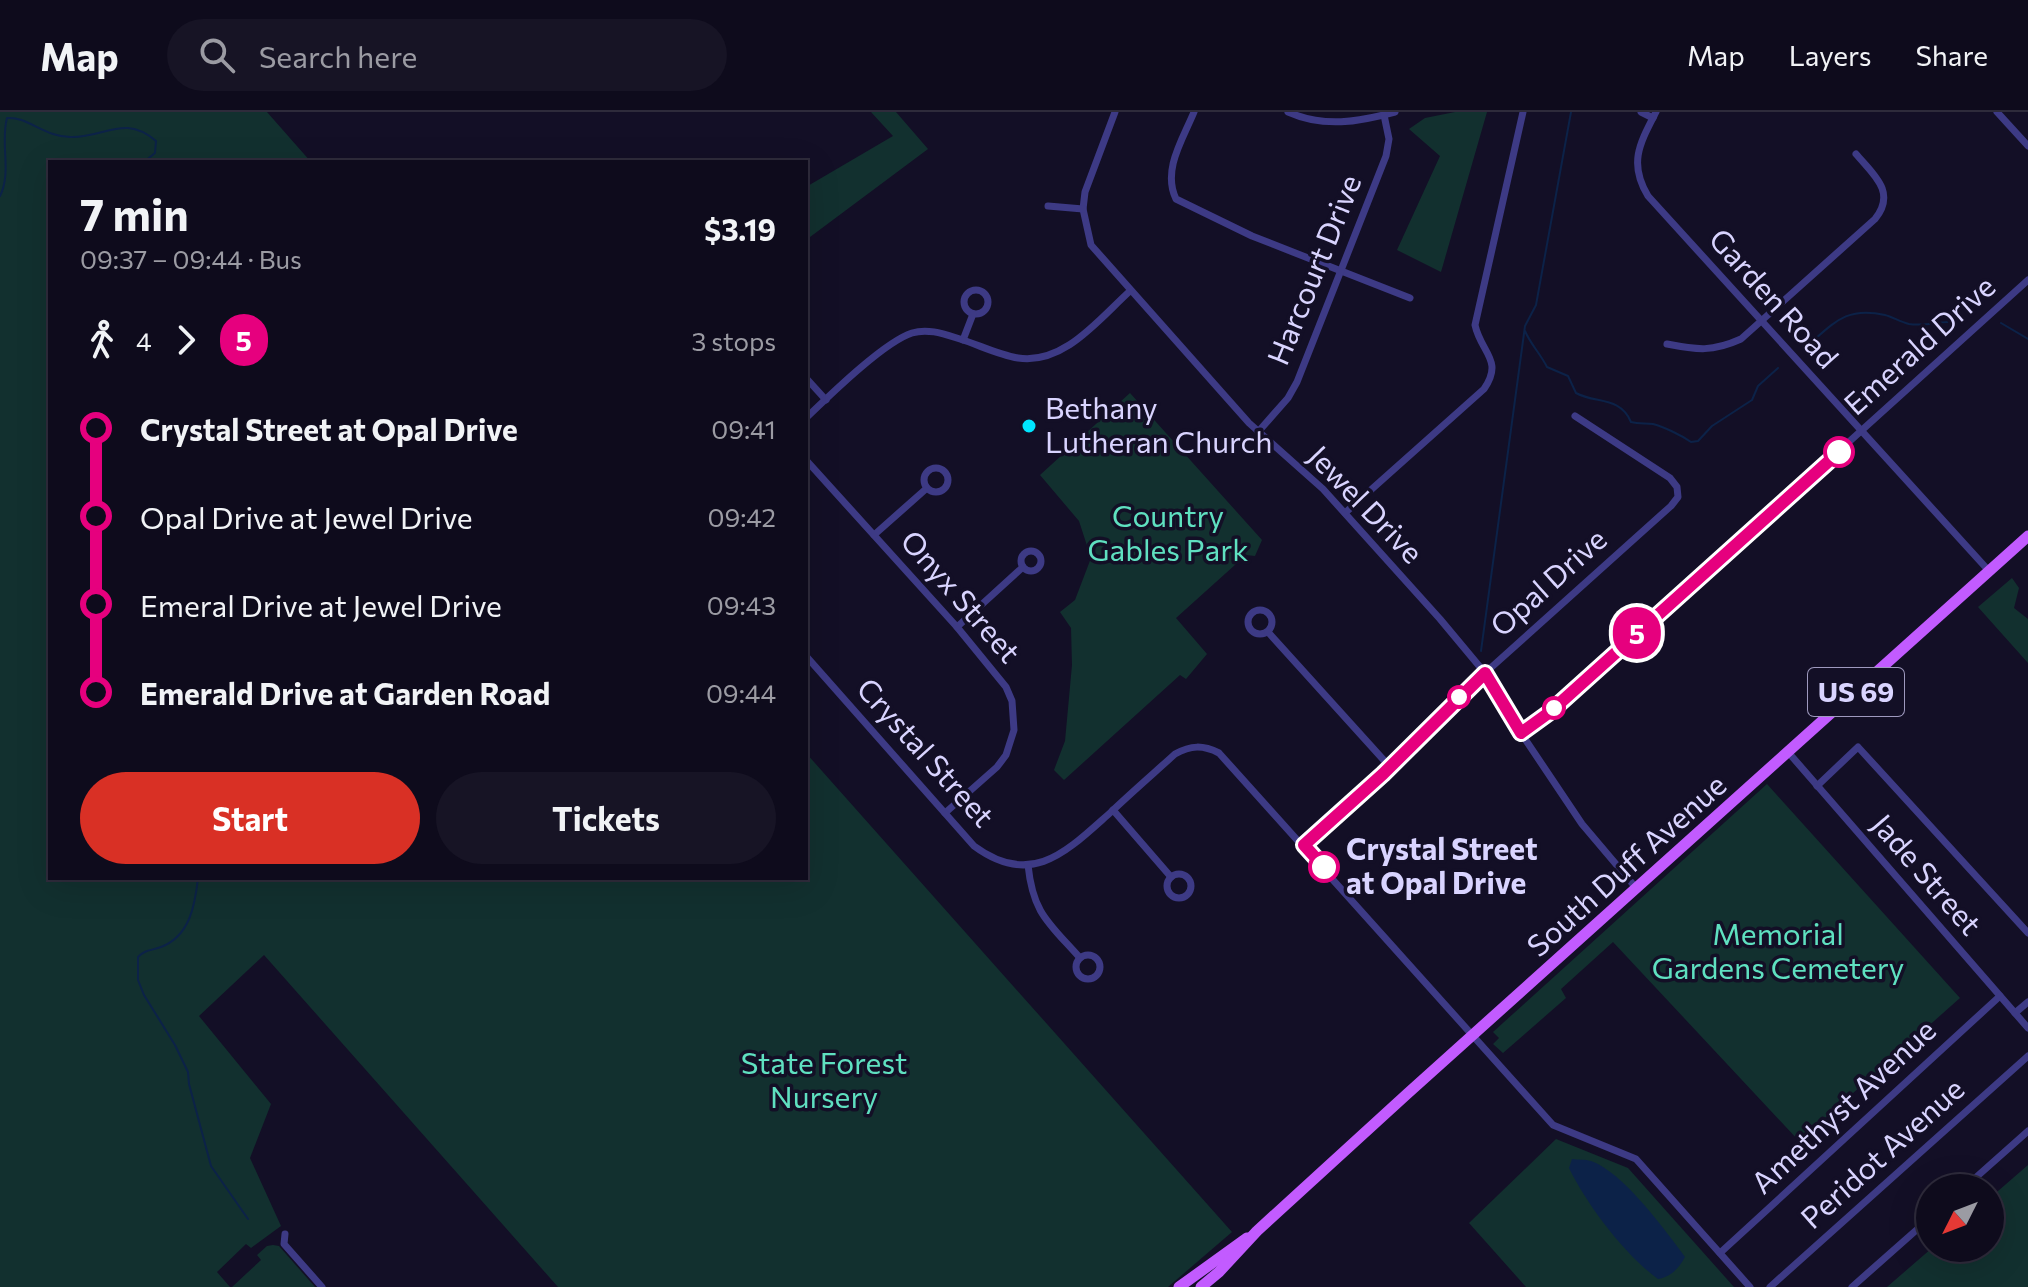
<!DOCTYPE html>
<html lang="en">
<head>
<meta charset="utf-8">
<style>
  body { margin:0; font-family:Commissioner,sans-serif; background:#171425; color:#f1f3f6; height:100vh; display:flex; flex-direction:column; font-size:30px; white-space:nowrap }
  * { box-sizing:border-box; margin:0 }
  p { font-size:26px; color:#9b9ba3 }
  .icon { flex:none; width:44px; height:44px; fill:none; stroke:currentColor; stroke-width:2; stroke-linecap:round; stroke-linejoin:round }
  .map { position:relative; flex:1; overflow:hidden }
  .sheet { position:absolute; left:48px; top:48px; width:760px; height:720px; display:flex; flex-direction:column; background:#0e0b1c; border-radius:0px; box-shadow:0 8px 32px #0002,0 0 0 2px #2e2b3b }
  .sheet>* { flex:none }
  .badge { padding:0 16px; border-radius:26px; font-size:28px; line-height:52px }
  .needle { width:52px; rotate:228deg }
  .tools { position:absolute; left:1916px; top:1062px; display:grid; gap:16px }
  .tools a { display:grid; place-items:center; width:88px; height:88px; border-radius:50%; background:#0e0b1c; box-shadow:0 8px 32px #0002,0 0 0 2px #2e2b3b; font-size:40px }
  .map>.badge { position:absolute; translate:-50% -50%; box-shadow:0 0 0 4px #fff }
  .legs { display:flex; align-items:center; gap:12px; height:88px; padding:0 32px; font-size:26px }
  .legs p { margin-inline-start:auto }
  .head { display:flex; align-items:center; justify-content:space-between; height:136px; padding:0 32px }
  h1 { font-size:44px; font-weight:700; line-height:60px }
  .action { display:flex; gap:16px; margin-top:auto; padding:16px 32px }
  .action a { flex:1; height:92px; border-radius:48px; background:#d93025; color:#fff; font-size:32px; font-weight:700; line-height:92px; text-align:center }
  .action a+a { background:#171425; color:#f1f3f6 }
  ul { padding:0 32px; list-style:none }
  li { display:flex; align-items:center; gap:28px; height:88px; font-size:30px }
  li i { display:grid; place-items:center; width:12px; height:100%; margin:0 10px; background:currentColor }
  li i::after { content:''; width:20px; height:20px; margin:-10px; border:6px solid; border-radius:50%; background:#0e0b1c }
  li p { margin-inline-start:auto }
  li:first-child i { background:linear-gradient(#0000 50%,currentColor 0) }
  li:last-child i { background:linear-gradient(currentColor 50%,#0000 0) }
  header { display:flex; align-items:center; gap:48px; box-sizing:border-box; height:112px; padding:0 40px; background:#0e0b1c; border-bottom:2px solid #2e2b3b }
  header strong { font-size:38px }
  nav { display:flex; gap:44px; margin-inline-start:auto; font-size:28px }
  .search { width:560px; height:72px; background:#171425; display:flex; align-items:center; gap:20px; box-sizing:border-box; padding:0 28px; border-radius:44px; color:#9b9ba3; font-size:30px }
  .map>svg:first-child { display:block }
  .green { fill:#12302f }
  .water { fill:#0c2248 }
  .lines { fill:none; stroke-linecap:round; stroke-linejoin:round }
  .stream { stroke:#0c2248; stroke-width:2 }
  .street { stroke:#3d3a85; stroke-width:7 }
  .primary { stroke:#c25bff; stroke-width:11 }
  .line-1-casing { stroke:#fff; stroke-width:18 }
  .line-1 { stroke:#e6007e; stroke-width:12 }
  .poi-dot { fill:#00e5ff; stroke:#130f26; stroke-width:3 }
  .stop-1-dot { fill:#fff; stroke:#e6007e; stroke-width:4 }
  .labels { text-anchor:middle; stroke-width:7; stroke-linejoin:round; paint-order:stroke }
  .shield { fill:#130f26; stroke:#9e99be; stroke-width:2 }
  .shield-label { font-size:28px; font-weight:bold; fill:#d9d4ff }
  .street-label { font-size:30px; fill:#d9d4ff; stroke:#130f26 }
  .poi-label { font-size:30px; fill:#d9d4ff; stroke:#130f26; text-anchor:start }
  .park-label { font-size:30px; fill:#5fe0c0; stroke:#130f26 }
  .stop-label { font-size:30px; font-weight:bold; fill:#d9d4ff; stroke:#130f26; text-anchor:start }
</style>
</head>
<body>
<header>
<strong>Map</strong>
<div class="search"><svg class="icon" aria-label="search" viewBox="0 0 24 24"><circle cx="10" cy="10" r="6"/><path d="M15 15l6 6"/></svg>Search here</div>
<nav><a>Map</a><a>Layers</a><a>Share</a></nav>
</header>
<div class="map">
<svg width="2028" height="1175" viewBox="0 0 2028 1175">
  <rect width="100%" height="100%" fill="#130f26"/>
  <g class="green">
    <polygon points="0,0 267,0 311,50 50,50 50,766 806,766 806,641 1232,1120 1168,1175 558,1175 264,843 199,904 271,992 250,1046 281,1114 251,1136 246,1132 217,1160 230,1175 0,1175"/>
    <polygon points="871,0 896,0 928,37 806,128 806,75 893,24"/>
    <polygon points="1455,0 1487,0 1441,160 1397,138 1440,44 1409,17 1425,6"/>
    <polygon points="1130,281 1262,428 1255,444 1246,443 1176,506 1207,542 1186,567 1180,563 1064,668 1054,658 1065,629 1072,553 1071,516 1060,500 1075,488 1091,446 1079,409 1040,363"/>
    <polygon points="2012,466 2019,476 2014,496 2028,507 2028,551 1978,495"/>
    <polygon points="1767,672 1960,886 1799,1029 1613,830 1561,877 1566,886 1503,941 1493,932 1499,926 1493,920"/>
    <polygon points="1556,1027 1628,1056 1734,1175 1526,1175 1469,1111"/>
    <polygon points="2028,1053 2028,1175 1887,1175 1932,1136 1990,1136 1990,1086"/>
    <polygon points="273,1133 279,1134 315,1175 232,1175 261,1148 257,1143 267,1134"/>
  </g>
  <path class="water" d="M 1572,1047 C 1578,1048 1585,1047 1591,1049 C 1623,1060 1665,1118 1685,1145 C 1679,1156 1671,1165 1658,1167 C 1625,1143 1587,1093 1569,1056 Z"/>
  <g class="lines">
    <g class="stream">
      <path d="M 0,84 C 12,60 0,31 7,6 C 27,4 46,26 72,25 C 106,25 125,2 156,29 L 155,41 L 144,50"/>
      <polyline points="2001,211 2028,227"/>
      <path d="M 1525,219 C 1531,233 1540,241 1547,255 L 1568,264 L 1576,281 C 1596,292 1620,284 1631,310 C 1639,312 1646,311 1653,312 C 1664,315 1681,323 1691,330 L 1698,329 L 1712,314 L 1752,288 L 1758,274 L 1778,256"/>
      <path d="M 1807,234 C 1834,211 1846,194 1885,203 C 1893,205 1900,210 1909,212 C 1928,215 1946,207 1965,210"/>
      <polyline points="1481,539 1525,214 1536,193 1571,0"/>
      <path d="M 198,766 C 195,793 190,824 161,835 C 151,839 146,837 138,845 L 138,868 L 144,883 L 175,933 L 188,960 L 189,972 L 211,1054 L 248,1107"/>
    </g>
    <g class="street">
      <polyline points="1115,0 1085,80 1083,97 1091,133 1249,311 1323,377 1440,507 1485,561 1521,621 1582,712 1637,777"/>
      <path d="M 1194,0 C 1183,27 1162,58 1176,87 L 1252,124 L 1410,186"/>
      <path d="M 1288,0 C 1324,16 1358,10 1395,0"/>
      <polyline points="1641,0 1653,6"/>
      <path d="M 1656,0 C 1640,31 1628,51 1648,84 L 1989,459"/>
      <polyline points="1997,0 2028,34"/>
      <polyline points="1048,94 1083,97"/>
      <circle cx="976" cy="190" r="12"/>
      <polyline points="963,228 973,202"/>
      <path d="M 1667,232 C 1698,238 1712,240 1741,227 L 1875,107 C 1897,80 1873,62 1856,42"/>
      <polyline points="806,266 826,288"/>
      <path d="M 806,306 C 829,284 884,230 912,221 C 928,216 944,222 960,227 C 979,233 999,243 1018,246 C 1064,253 1099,207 1130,179"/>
      <polyline points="1258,320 1288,286 1297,270 1386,44 1389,27 1384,3"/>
      <polyline points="806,348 957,515 1006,575 1012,589 1014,618 1006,643 997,655 945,701"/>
      <circle cx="936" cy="368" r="12"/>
      <path d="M 1345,401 L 1484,277 C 1504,248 1481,241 1475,213 L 1523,0"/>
      <polyline points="874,423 927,376"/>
      <circle cx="1031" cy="449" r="10"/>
      <circle cx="1260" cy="510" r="12"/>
      <polyline points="957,515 1023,455"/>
      <polyline points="1268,520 1390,655"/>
      <path d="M 806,544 L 974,734 C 1032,777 1067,739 1111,700 C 1132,680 1154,661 1175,642 C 1191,633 1203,633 1219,641 L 1553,1013 L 1636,1047 L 1750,1175"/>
      <polyline points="1521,621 1550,600 2028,168"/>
      <polyline points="1788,640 2028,916"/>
      <polyline points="1817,674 1858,635 2028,821"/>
      <polyline points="1113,698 1171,765"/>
      <polyline points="1304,733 1383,662 1485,561 1671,394 1678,385 1677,375 1670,366 1575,304"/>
      <path d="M 1028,753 C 1033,802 1049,811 1080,846"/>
      <circle cx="1179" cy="774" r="12"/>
      <circle cx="1088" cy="855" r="12"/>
      <polyline points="2015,901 2028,890"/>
      <polyline points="1964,1076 2028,1019"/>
      <polyline points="285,1122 284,1132 322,1175"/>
      <polyline points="1720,1141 2000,884"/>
      <polyline points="1770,1175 2028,944"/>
      <polyline points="1852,1175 1930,1106"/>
    </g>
    <g class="primary">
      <polyline points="1179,1175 1247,1126"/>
      <polyline points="1201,1175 1219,1160 1257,1119 1407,982 2028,424"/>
    </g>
  </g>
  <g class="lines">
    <g class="line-1-casing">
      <polyline id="line-1" points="1324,755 1304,733 1383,662 1485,561 1521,621 1550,600 1839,340"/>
    </g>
    <use href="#line-1" class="line-1"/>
  </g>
  <circle class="poi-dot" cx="1029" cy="314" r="8"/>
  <g class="stop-1-dot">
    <circle cx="1839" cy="340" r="14"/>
    <circle cx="1459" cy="585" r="10"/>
    <circle cx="1554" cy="596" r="10"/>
    <circle cx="1324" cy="755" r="14"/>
  </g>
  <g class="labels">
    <rect class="shield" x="1808" y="556" width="96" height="48" rx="6"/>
    <g class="shield-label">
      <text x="1856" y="590">US 69</text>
    </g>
    <g class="street-label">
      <text transform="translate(1315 158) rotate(-68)" y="10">Harcourt Drive</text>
      <text transform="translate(1773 187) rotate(48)" y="10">Garden Road</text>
      <text transform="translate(1920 234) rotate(-42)" y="10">Emerald Drive</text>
      <text transform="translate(1365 393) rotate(46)" y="10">Jewel Drive</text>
      <text transform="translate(1549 471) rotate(-42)" y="10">Opal Drive</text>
      <text transform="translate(960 485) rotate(49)" y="10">Onyx Street</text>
      <text transform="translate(925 641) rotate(48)" y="10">Crystal Street</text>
      <text transform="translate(1627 754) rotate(-42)" y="10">South Duff Avenue</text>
      <text transform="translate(1926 763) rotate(49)" y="10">Jade Street</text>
      <text transform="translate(1844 995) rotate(-43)" y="10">Amethyst Avenue</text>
      <text transform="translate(1883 1042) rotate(-42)" y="10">Peridot Avenue</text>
    </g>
    <g class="poi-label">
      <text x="1045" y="307">Bethany<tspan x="1045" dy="34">Lutheran Church</tspan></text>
    </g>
    <g class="park-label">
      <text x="1168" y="415">Country<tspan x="1168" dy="34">Gables Park</tspan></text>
      <text x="1778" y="833">Memorial<tspan x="1778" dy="34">Gardens Cemetery</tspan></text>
      <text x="824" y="962">State Forest<tspan x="824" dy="34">Nursery</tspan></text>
    </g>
    <g class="stop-label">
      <text x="1346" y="748">Crystal Street<tspan x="1346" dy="34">at Opal Drive</tspan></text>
    </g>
  </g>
</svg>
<div class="tools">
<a><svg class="needle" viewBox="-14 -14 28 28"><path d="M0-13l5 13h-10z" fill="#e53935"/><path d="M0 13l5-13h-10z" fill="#9b9ba3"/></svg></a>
</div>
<b class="badge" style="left:1637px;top:521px;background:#e6007e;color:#fff">5</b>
<section class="sheet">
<div class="head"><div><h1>7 min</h1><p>09:37 – 09:44 · Bus</p></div><b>$3.19</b></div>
<div class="legs"><svg class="icon" aria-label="walk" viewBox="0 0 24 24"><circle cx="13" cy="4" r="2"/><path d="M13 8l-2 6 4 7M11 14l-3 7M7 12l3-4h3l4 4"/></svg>4<svg class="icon" aria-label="forward" viewBox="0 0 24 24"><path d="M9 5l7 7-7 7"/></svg><b class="badge" style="background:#e6007e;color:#fff">5</b><p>3 stops</p></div>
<ul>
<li><i style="color:#e6007e"></i><b>Crystal Street at Opal Drive</b><p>09:41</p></li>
<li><i style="color:#e6007e"></i><span>Opal Drive at Jewel Drive</span><p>09:42</p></li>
<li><i style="color:#e6007e"></i><span>Emeral Drive at Jewel Drive</span><p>09:43</p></li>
<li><i style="color:#e6007e"></i><b>Emerald Drive at Garden Road</b><p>09:44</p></li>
</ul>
<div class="action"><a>Start</a><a>Tickets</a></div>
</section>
</div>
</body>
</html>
